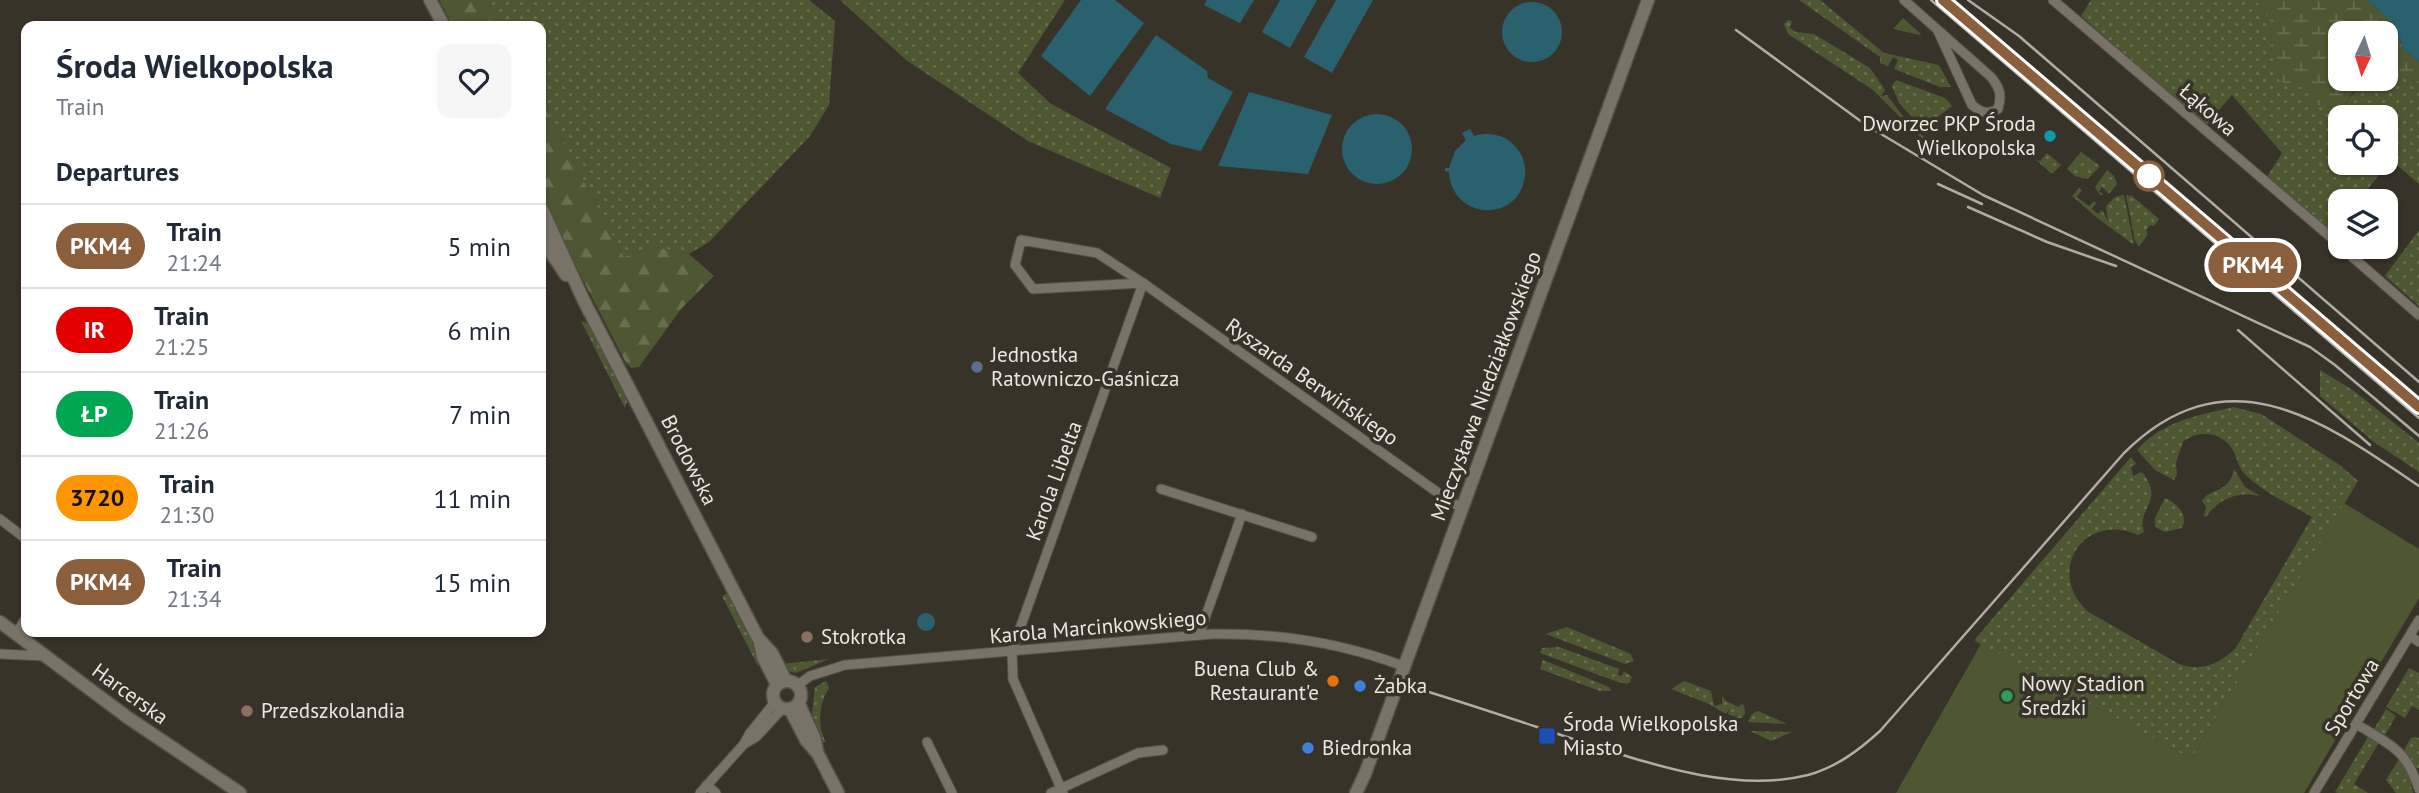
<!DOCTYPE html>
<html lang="en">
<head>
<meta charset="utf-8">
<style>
  body { margin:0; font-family:"PT Sans",sans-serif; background:#f6f6f7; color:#1f2937; height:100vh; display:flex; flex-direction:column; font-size:26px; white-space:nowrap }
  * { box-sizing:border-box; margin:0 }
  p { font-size:23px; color:#747a83 }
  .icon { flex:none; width:38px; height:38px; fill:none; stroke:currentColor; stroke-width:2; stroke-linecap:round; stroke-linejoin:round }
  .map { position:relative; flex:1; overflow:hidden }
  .side { position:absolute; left:21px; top:21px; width:525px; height:616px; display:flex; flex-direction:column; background:#fff; border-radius:14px; box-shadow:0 2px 5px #0004 }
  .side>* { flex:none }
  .badge { padding:0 14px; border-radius:23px; font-size:24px; line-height:46px }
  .needle { width:46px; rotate:184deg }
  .buttons { position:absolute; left:2328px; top:21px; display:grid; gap:14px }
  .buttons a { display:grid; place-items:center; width:70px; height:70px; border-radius:14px; background:#fff; box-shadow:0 2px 5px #0004; font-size:35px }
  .map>.badge { position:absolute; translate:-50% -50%; box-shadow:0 0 0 4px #fff }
  h2 { padding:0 35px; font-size:26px; line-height:63px }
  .round { display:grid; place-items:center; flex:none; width:74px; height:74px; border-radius:14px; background:#f6f6f7 }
  .summary { display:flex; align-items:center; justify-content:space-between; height:119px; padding:0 35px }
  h1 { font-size:33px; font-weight:600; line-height:52px }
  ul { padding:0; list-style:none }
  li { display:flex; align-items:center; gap:21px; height:84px; padding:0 35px; border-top:2px solid #e0e1e3 }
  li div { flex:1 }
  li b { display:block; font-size:26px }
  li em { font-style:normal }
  li .badge { min-width:77px; font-weight:700; text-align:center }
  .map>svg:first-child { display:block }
  .grass { fill:url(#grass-dots); fill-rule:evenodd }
  .forest { fill:url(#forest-firs) }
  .wetland { fill:url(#wetland-marsh) }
  .garden { fill:#4e5732 }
  .water { fill:#2a616f }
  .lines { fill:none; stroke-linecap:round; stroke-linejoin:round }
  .street-casing { stroke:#545046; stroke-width:11 }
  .secondary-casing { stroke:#545046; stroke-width:15 }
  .street { stroke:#787366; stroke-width:9 }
  .secondary { stroke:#787366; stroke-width:12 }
  .rail { stroke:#afaca3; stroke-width:2.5 }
  .line-casing { stroke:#fff; stroke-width:16 }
  .line { stroke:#8b5e3c; stroke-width:10 }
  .culture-dot { fill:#0f9aa8; stroke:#383328; stroke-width:2.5 }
  .stop-dot { fill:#fff; stroke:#8b5e3c; stroke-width:3.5 }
  .service-dot { fill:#5c6f8a; stroke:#383328; stroke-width:2.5 }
  .education-dot { fill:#8d6e63; stroke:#383328; stroke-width:2.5 }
  .food-dot { fill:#e8710a; stroke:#383328; stroke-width:2.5 }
  .shop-dot { fill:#3f7fe0; stroke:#383328; stroke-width:2.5 }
  .leisure-dot { fill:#2e9e5b; stroke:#383328; stroke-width:2.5 }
  .transit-dot { fill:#1a4fb4; stroke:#383328; stroke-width:2.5 }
  .labels { text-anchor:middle; stroke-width:7; stroke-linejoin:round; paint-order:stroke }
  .street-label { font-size:21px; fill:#eae7e0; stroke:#383328 }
  .poi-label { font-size:21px; fill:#eae7e0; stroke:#383328; text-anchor:start }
</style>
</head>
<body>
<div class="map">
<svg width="2419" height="793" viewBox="0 0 2419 793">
  <defs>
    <pattern id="grass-dots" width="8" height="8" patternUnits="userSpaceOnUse" patternTransform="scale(1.75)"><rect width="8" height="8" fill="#4e5732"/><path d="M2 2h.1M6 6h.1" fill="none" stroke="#686f4f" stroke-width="1.8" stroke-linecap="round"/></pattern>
    <pattern id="forest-firs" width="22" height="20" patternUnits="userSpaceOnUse" patternTransform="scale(1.75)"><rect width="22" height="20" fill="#4e5732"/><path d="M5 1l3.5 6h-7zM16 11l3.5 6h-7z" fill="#686f4f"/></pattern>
    <pattern id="wetland-marsh" width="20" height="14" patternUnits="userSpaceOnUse" patternTransform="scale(1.75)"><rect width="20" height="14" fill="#4e5732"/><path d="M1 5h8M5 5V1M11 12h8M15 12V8" fill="none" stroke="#686f4f"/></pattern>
  </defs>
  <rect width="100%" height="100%" fill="#383328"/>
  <g class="grass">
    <polygon points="487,0 809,0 835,21 829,105 810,136 709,242 689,254 656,247 624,257 541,101 541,26 501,26"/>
    <polygon points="840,0 1065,0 1018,73 1051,104 1171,168 1160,198 1028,141 906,60"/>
    <polygon points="1799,0 1820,0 1884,53 1939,65 1951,87 1940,87 1894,69 1898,60 1893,57 1888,66 1880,63 1880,57"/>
    <path d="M 2091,0 L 2256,0 L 2270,21 L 2272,54 L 2303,88 L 2341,110 C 2353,93 2362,79 2385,79 L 2385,72 L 2391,69 L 2419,84 L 2419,184 L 2391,160 L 2358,201 L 2340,201 L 2340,224 L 2333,233 L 2267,177 L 2282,153 L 2232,95 L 2206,125 L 2081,16 ZM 2340,117 L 2385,117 L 2385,163 L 2340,163 Z"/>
    <path d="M 1788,20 L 1792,21 L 1790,28 L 1796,32 L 1814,34 L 1870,68 L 1885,90 L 1881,96 L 1887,95 C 1903,117 1918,136 1942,148 L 1941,150 L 1924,141 L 1873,90 L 1788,34 L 1784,24 Z"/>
    <polygon points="1896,80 1945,98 1952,106 1930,123 1930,129 1926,132 1899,103 1892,86"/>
    <polygon points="2081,152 2100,166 2088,179 2075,176 2067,169"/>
    <polygon points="2047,153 2061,165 2052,174 2036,160 2040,161"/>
    <polygon points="2107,170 2114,176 2117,184 2109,194 2102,187 2099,191 2103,194 2101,196 2095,187"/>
    <polygon points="2079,188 2082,190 2077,197 2089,206 2094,201 2096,203 2092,209 2098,214 2102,210 2108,221 2106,206 2115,197 2124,195 2134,245 2096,217 2072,196"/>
    <polygon points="2126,195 2132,196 2159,219 2154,226 2150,225 2146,230 2148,234 2139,247 2135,241"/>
    <polygon points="2419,230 2419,306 2385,276"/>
    <polygon points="581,321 587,323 594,332 628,399 625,408"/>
    <polygon points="2320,370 2354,391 2419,443 2419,472 2374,442 2320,396"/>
    <path d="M 2233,407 L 2261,414 L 2341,466 L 2358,481 L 2191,759 L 1975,641 L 1976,638 L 2131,457 L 2136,464 L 2131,467 L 2133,476 L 2142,472 C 2166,503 2136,506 2144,532 L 2138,535 C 2085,511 2045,570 2087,611 L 2179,664 C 2203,672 2218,664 2235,649 L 2312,517 C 2294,506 2272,497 2255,483 C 2251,480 2246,476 2243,472 C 2238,466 2237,458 2234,452 C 2224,432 2199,428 2183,442 L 2176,462 L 2177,475 L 2174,480 L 2155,470 L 2137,450 C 2163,421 2196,416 2233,407 Z"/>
    <path d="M 2234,469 L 2245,487 L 2260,496 C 2238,491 2219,498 2206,517 L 2204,516 L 2206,507 L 2202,501 C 2210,487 2229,495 2234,469 Z"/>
    <path d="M 2165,498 C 2176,503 2189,514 2182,528 L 2165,532 L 2155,527 L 2155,518 Z"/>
    <polygon points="729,592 762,664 758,666 722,596"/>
    <polygon points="1567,627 1631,654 1634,661 1625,664 1546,634"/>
    <polygon points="1559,647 1619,669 1618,675 1622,676 1624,671 1632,677 1630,682 1627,684 1615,681 1540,653 1542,648"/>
    <polygon points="829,659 796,673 788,671 781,664"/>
    <polygon points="1543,660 1609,687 1611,691 1600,691 1540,669"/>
    <polygon points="2409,668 2419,673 2419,710 2412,706 2405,718 2386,707"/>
    <path d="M 826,681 L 829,688 C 819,703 817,725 826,742 L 823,743 L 812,714 L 815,687 Z"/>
    <polygon points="1684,681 1711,691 1714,706 1722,704 1722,696 1726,701 1739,707 1741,704 1744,705 1745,713 1742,718 1736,718 1737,713 1735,717 1728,714 1729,709 1726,714 1709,704 1671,689"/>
    <polygon points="2386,709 2396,716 2384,737 2374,729"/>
    <polygon points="1757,711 1758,711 1787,724 1748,722 1752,714"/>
    <polygon points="1750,731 1792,732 1771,741"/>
    <polygon points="2369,735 2380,741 2354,784 2368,793 2338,793 2335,792"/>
    <polygon points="2416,737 2419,738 2419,768 2415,768 2404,750 2411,738"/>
    <polygon points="2401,756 2412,780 2411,786 2413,793 2396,793 2386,780"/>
  </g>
  <g class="forest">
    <polygon points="439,0 487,0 501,26 453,26"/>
    <polygon points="541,101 624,257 656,247 689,254 714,276 681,309 639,367 631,368 625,361 541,199"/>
  </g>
  <polygon class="wetland" points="2256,0 2367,0 2395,25 2403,49 2419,61 2419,84 2391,69 2385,72 2385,33 2340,33 2340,79 2373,79 2356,88 2341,110 2310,103 2303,88 2279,81 2272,54 2270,21"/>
  <g class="garden">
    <polygon points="1903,18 1921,34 1920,35 1893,29"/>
    <polygon points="2344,503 2419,549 2419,598 2304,793 1896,793 1981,644 2191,759"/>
  </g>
  <g class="water">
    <polygon points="1081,0 1115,0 1144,23 1090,96 1041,56"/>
    <polygon points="1207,0 1254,0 1240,23 1204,5"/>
    <polygon points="1280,0 1317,0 1290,48 1262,32"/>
    <polygon points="1336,0 1373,0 1332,73 1304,57"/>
    <polygon points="2367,0 2419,0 2419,61 2403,49 2395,25"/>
    <circle cx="1532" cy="32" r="30"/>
    <polygon points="1156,35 1207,71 1208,78 1233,92 1201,151 1171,144 1105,109"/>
    <polygon points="1249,92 1332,115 1308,174 1218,166"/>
    <circle cx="1377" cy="149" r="35"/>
    <path d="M 1470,129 L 1474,136 C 1488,132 1503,134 1514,145 C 1522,153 1526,164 1525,174 C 1522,223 1452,222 1449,172 L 1445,171 L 1445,168 L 1449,168 L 1455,151 L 1466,140 L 1462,133 Z"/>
    <circle cx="926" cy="622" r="9"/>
  </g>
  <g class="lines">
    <g class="street-casing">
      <g id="street">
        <path d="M 1904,0 L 1991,77 C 2000,88 2002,95 1998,109 C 1987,115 1982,113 1972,105 L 1938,31"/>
        <polyline points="2053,0 2340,245"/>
        <polyline points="2341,247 2419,315"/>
        <polyline points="1143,283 1033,289 1015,265 1021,240 1097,253 1143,283 1451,502 1462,508"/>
        <polyline points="1161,489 1312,537"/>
        <polyline points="0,519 26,539"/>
        <polyline points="16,634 26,618"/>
        <polyline points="1199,635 1242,514"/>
        <polyline points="2410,636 2419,642"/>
        <polyline points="0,654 44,656"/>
        <path d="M 798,685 L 810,676 L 845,665 L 1212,634 C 1277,633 1342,643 1403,666"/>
        <path d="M 2356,724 C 2391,745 2406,749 2419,789"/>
        <polyline points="927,742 952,793"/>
        <polyline points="746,743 756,737 783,708"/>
        <polyline points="707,785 716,793"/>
        <polyline points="700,793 744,744 750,733 775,702"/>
        <polyline points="1051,793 1138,753 1163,750"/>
        <polyline points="1063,793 1013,679 1012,651 1143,283"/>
        <polyline points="2314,793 2419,620"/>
      </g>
    </g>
    <g class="secondary-casing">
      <g id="secondary">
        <polyline points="430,0 444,26"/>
        <polyline points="541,207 584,301 758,638 772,653 786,681"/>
        <polyline points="541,232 549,250 566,275"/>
        <polyline points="0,622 127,717 240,793"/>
        <polyline points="760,643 763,657 777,685"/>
        <circle cx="787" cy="695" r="14"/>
        <polyline points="799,704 814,737 817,750"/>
        <polyline points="790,709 806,740 818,754 838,793"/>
        <polyline points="1356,793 1365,774 1648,0"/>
      </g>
    </g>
    <use href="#street" class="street"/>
    <use href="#secondary" class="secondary"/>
    <g class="rail">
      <polyline points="1931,0 2419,418"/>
      <polyline points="1968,0 2019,36 2419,382"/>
      <polyline points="1736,30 1866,125 1983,195 2310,347 2335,365 2419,436"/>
      <polyline points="1938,184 1982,204"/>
      <polyline points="1968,207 2047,242 2116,266"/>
      <polyline points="2238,330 2370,445"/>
      <path d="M 1412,687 C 1470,704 1527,724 1585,743 C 1654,765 1736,793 1808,775 C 1837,767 1859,750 1880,731 L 2124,453 C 2227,351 2322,420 2419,486"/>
    </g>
  </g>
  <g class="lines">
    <g class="line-casing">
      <polyline id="line" points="1943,0 2419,407"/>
    </g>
    <use href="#line" class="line"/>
  </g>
  <circle class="culture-dot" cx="2050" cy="136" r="7"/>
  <circle class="stop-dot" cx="2149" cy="176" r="14"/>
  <circle class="service-dot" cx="977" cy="367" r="7"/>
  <g class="education-dot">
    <circle cx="807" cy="637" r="7"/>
    <circle cx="247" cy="711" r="7"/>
  </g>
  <circle class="food-dot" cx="1333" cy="681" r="7"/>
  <g class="shop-dot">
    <circle cx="1360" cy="686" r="7"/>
    <circle cx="1308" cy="748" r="7"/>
  </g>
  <circle class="leisure-dot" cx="2007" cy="696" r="7"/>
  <rect class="transit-dot" x="1538" y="727" width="18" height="18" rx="3.5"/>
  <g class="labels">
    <g class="street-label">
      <text transform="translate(2208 110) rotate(41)" y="7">Łąkowa</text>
      <text transform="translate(1312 382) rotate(35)" y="7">Ryszarda Berwińskiego</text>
      <text transform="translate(1486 386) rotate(-70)" y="7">Mieczysława Niedziałkowskiego</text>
      <text transform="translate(689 460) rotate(63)" y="7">Brodowska</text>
      <text transform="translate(1054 481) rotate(-70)" y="7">Karola Libelta</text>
      <text transform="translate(1098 627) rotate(-5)" y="7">Karola Marcinkowskiego</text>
      <text transform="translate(130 694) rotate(36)" y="7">Harcerska</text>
      <text transform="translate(2352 697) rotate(-59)" y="7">Sportowa</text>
    </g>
    <g class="poi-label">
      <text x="2036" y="131" text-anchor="end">Dworzec PKP Środa<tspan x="2036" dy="24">Wielkopolska</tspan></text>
      <text x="991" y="362">Jednostka<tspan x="991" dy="24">Ratowniczo-Gaśnicza</tspan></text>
      <text x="821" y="644">Stokrotka</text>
      <text x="1319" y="676" text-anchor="end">Buena Club &amp;<tspan x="1319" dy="24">Restaurant'e</tspan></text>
      <text x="2021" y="691">Nowy Stadion<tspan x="2021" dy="24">Średzki</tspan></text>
      <text x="1374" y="693">Żabka</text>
      <text x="261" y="718">Przedszkolandia</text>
      <text x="1563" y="731">Środa Wielkopolska<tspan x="1563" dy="24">Miasto</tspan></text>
      <text x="1322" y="755">Biedronka</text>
    </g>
  </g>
</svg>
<div class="buttons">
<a><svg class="needle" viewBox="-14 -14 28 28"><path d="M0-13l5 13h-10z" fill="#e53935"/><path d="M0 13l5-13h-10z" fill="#747a83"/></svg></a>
<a><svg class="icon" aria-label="locate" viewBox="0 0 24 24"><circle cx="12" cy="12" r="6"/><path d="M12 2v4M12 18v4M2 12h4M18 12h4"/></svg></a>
<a><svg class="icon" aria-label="layers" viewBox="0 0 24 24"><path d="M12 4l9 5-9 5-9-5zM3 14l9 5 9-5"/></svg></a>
</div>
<b class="badge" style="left:2253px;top:265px;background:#8b5e3c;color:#fff">PKM4</b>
<section class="side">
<div class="summary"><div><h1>Środa Wielkopolska</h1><p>Train</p></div><a class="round"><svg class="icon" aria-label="heart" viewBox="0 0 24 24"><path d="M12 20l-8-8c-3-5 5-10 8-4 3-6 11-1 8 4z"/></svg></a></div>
<h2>Departures</h2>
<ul>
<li><span class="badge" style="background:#8b5e3c;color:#fff">PKM4</span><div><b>Train</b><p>21:24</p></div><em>5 min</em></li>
<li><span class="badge" style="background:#e50000;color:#fff">IR</span><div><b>Train</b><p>21:25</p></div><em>6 min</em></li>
<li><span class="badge" style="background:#00a651;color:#fff">ŁP</span><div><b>Train</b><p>21:26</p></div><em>7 min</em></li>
<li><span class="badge" style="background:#ff9500;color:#111">3720</span><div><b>Train</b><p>21:30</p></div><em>11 min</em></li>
<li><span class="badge" style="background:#8b5e3c;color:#fff">PKM4</span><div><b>Train</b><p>21:34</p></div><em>15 min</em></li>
</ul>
</section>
</div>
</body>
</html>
